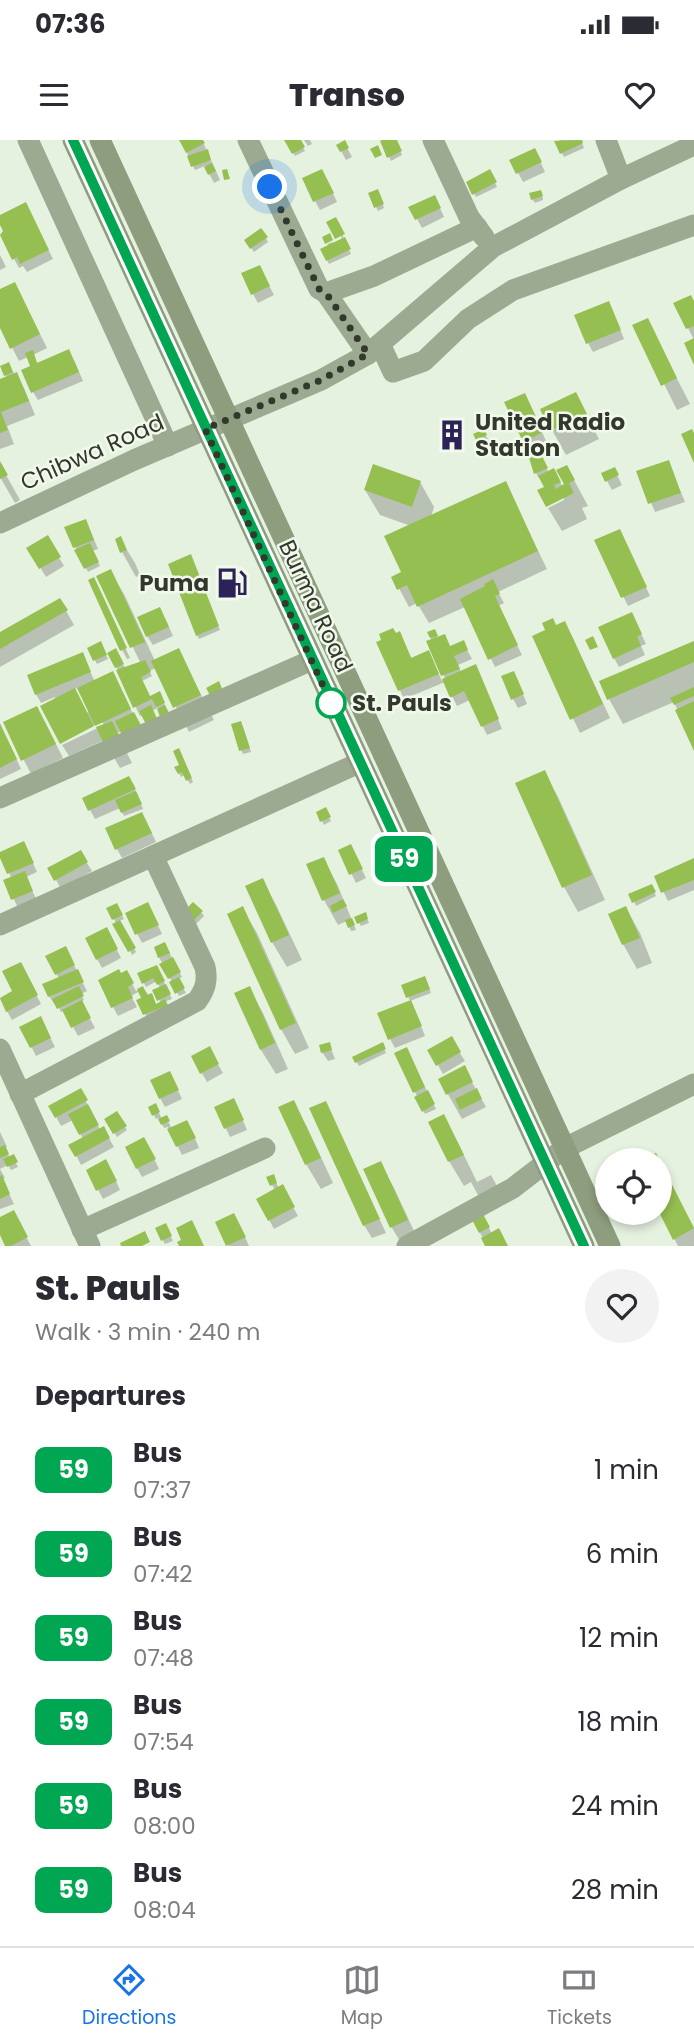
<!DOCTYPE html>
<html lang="en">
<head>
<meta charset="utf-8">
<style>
  body { margin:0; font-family:Poppins,sans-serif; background:#f2f2f3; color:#2b2b33; height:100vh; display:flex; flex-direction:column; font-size:26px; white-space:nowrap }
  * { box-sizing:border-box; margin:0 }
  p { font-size:23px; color:#7c7c81 }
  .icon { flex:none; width:38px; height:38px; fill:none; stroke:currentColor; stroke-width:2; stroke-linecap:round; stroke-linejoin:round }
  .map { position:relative; height:1106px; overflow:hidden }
  .sheet { display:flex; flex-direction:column; background:#fff; flex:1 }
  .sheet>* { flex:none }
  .badge { padding:0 14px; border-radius:10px; font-size:24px; line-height:46px }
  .controls { position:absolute; left:595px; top:1008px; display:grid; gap:14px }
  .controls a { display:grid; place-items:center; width:77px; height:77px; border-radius:50%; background:#fff; box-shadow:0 4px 10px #0003; font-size:35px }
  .you { position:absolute; width:35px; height:35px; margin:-18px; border:5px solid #fff; border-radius:50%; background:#1a73e8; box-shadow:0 0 0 10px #1a73e833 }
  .map>.badge { position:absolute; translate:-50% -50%; box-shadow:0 0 0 4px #fff }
  h2 { padding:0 35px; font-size:26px; line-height:63px }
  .round { display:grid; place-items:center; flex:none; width:74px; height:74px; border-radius:37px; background:#f2f2f3 }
  .overview { display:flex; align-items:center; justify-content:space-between; height:119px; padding:0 35px }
  h1 { font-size:33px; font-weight:800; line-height:52px }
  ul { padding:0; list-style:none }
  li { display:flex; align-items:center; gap:21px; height:84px; padding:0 35px }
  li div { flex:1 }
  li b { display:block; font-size:26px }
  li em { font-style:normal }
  li .badge { min-width:77px; font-weight:700; text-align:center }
  .status { display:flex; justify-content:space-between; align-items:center; height:49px; padding:0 35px; background:#fff; direction:ltr }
  .status svg { height:19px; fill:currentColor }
  header { display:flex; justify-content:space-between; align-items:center; height:91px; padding:0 35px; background:#fff; font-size:32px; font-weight:800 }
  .dock { display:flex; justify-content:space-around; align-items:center; height:98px; border-top:2px solid #e1e1e2; background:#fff; font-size:19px; color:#7c7c81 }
  .dock a { display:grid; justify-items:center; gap:4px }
  .dock .selected { color:#1a73e8 }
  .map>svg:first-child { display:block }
  .shadow { fill:#0003; fill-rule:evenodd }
  .building { fill:#96bf51 }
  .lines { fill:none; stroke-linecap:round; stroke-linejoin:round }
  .street { stroke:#9baa90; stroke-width:21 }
  .secondary { stroke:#8e9d7d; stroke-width:21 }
  .line-casing { stroke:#fff; stroke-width:16 }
  .line { stroke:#00a651; stroke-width:10 }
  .walk { stroke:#32382b; stroke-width:7; stroke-dasharray:0 12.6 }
  .stop-dot { fill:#fff; stroke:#00a651; stroke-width:3.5 }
  .labels { text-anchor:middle; stroke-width:5; stroke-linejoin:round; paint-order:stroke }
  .poi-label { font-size:23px; font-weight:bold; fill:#32382b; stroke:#f1f9ec; text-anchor:start }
  .street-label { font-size:23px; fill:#32382b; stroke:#f1f9ec }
  .stop-label { font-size:23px; font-weight:bold; fill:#32382b; stroke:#f1f9ec; text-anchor:start }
</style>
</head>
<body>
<div class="status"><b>07:36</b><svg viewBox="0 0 49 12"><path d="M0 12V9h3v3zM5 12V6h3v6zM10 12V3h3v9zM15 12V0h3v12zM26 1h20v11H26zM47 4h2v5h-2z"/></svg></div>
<header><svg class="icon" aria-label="menu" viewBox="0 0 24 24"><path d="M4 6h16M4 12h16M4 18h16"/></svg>Transo<svg class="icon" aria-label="heart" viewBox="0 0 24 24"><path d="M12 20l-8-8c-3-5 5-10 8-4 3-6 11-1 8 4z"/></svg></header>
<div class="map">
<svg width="694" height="1106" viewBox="0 0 694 1106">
  <rect width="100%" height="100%" fill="#e6f2e0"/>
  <g class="shadow">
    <polygon points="181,0 202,0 220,40 214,43 205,26 195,30"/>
    <polygon points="299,0 305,11 295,16 287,1"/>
    <polygon points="304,0 310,0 312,4 308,6"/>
    <polygon points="386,0 395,0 402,15 391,21 382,2"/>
    <polygon points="560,0 581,0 584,8 564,17 556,2"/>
    <polygon points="344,2 352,17 346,20 338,5"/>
    <polygon points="539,19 545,32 523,42 512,21"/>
    <polygon points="490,32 497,47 476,57 468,42"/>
    <polygon points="327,40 337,62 320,70 315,61"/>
    <polygon points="379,55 384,68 378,71 376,67"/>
    <polygon points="542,55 543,60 535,63 532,59"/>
    <polygon points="439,66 444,77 422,88 411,68"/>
    <polygon points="30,73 53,119 27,132 23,126 19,128 14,119 0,77"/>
    <polygon points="335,79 351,114 329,124 322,110 329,106 327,104 333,102 333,104 342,99"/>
    <polygon points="266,98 268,102 254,112 246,100"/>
    <polygon points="0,115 6,127 0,130"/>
    <polygon points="264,136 274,155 258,163 253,154"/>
    <polygon points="0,151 22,158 47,208 33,215 38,224 74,220 83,241 38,260 33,252 32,227 28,217 19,221 0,184"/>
    <polygon points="694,163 694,221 694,200 676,164"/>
    <polygon points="613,172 624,199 593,212 588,203"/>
    <polygon points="647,180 690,264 677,270 635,186"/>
    <polygon points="8,224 24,248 35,275 7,286 14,304 0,309 0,241 7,238 1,228"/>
    <polygon points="575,254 599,299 566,315 552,290"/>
    <polygon points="529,264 546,301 530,309 524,301"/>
    <polygon points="453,282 464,302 455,307 451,302 448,303 443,293"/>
    <polygon points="483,291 491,304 483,308 475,295"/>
    <polygon points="540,315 549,333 553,330 563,347 566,345 567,327 588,366 582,368 587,379 562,391 548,368 564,360 564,356 546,348 541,336 538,337 536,333 531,319"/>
    <polygon points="668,322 685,362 655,372 638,332"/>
    <polygon points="1,326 20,360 15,363 0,337"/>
    <polygon points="614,329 622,345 612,350 607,341"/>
    <polygon points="420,342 434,367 431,377 505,343 547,429 498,452 504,463 498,466 522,515 495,527 465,467 429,483 417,463 409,467 393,437 403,433 411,386 380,375 365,350"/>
    <polygon points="90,390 98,409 92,411 100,426 88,432 75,407"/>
    <polygon points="47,398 64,426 46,437 29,409"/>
    <polygon points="120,399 135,423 140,435 136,437 122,412"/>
    <polygon points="624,400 650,456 628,466 596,401"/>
    <polygon points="192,420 220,490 199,499 197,495"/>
    <polygon points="111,432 125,456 155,521 178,510 214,580 189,592 156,528 149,531 152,536 142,541 150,558 159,554 166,567 165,582 158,568 140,576 110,514 116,511 125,528 141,524 99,437"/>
    <polygon points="99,448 130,518 127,519 122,510"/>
    <polygon points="60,460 74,485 0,527 0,494"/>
    <polygon points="165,478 173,496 153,505 147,496"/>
    <polygon points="636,483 646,504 641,506 645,515 619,527 614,518"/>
    <polygon points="556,487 572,496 610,578 580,593 534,497"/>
    <polygon points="435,492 438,498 450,508 463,502 472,519 458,525 461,532 476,526 502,589 487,595 470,560 457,566 445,542 404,559 378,503 404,502 412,519 433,521 442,541 445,539 429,493"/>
    <polygon points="694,502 694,607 674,562 623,584 609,559"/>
    <polygon points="100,504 108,519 97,524 89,509"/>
    <path d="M 82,514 L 95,542 L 120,547 L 133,574 L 122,591 L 117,593 L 132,623 L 120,628 L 104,600 L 69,616 L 62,605 L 104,585 L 102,581 L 60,602 L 55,557 L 41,563 L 36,554 ZM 79,547 L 89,572 L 86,573 L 73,550 Z"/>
    <polygon points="518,542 527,564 518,568 513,559"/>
    <polygon points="45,582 63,618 31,634 5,583"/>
    <polygon points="0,583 21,629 0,639"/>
    <polygon points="243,587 251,612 243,614 241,610"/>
    <polygon points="181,614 193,642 190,644 185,635 181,637 176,628 181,625"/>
    <polygon points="544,632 558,657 605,760 578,772 564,747 517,644"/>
    <polygon points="134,647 143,669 124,676 120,668 95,679 84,659"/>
    <polygon points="325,669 331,681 324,685 318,673"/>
    <polygon points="147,683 156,702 122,718 117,709"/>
    <polygon points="340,710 355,715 366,738 356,743"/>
    <polygon points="28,712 37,732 26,737 37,761 18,768 5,741 12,739 0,714"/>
    <polygon points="80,712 92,731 61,749 50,729"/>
    <polygon points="323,719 337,744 356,790 351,791 347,781 338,785 324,760"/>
    <polygon points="694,720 694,750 668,761 656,737"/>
    <polygon points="262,740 276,765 302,820 287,827 272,802"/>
    <polygon points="651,746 656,756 636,766 631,755"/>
    <polygon points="116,765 124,779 119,781 136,812 132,815 109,769"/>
    <polygon points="242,768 257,793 309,908 295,914 281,889"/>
    <polygon points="626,768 640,793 652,823 637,829 623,804"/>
    <polygon points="201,772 204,776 195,785 187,777"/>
    <polygon points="152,773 162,794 142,803 127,774"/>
    <polygon points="365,774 369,783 361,786 356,778"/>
    <polygon points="111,798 121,818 102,828 97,819"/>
    <polygon points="167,808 182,837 178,839 186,853 179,856 159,817"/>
    <polygon points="48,817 70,817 87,851 81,854 84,860 81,862 95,888 78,896 64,870 61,872 57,864 55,865 49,856 59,839"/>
    <polygon points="157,827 172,859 164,862 171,875 150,883 145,874 140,851 131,856 137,867 118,876 113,867 121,835 126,832 136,851 143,848 157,865 161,863 154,851 160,848 157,841 146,847 139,834"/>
    <polygon points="25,833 41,864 12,880 0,859 15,852"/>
    <polygon points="427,842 431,853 410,861 404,846"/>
    <polygon points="249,849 263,873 288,929 276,934 261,910 236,854"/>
    <polygon points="415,871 425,896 395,908 390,899"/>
    <polygon points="45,887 55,907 36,916 22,888"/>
    <polygon points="451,899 465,921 443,934 430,911"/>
    <polygon points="329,904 335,919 328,921 322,912"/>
    <polygon points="382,905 386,913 359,926 354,918"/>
    <polygon points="209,909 223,933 207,942 193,917"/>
    <polygon points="411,919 436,969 425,974 415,952"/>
    <polygon points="464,928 486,967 462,979 440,940"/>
    <polygon points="174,942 182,959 165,967 160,958"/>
    <polygon points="81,951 100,990 103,988 114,1007 81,1025 71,1005 83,999 73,980 61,986 51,967"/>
    <polygon points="293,962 307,987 333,1043 321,1049 306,1024"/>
    <polygon points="325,963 386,1093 372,1098 364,1085"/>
    <polygon points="155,965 162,979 166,977 172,989 192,991 199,1008 182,1015 168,987 164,988 159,978 156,979 150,968"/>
    <polygon points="216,968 238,969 247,990 230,997"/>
    <polygon points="116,974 127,990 117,997 106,980"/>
    <polygon points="0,992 7,1007 5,1008 10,1018 13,1017 18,1027 11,1030 8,1025 0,1029 5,1038 2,1039 14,1064 0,1069"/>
    <polygon points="457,1001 477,1042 491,1035 504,1059 480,1059 471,1042 464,1046 449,1021"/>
    <polygon points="149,1008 159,1029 142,1037 137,1028"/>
    <polygon points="380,1023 394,1048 421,1106 403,1106 392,1088 366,1030"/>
    <polygon points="660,1023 694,1088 694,1106 678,1106 660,1070"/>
    <polygon points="88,1030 111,1030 120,1050 103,1059"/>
    <polygon points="273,1037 279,1048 282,1047 298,1076 274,1089 258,1059 275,1051 269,1038"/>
    <polygon points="483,1076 492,1094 507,1106 487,1106 474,1081"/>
    <polygon points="0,1079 18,1081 31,1106 7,1106 0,1091"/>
    <polygon points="218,1083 239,1084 249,1106 229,1106"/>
    <polygon points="165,1085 173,1101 165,1104 157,1089"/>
  </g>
  <g class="building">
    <polygon points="179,0 203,0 205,3 186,13"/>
    <polygon points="284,0 301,0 305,7 292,14"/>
    <polygon points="345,0 349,8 340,12 336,5"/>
    <polygon points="382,0 397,0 402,11 387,18 380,1"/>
    <polygon points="582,0 583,3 560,14 554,1"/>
    <polygon points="378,5 382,15 375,18 370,9"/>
    <polygon points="535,8 542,22 516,34 509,20"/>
    <polygon points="208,9 211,20 191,27 187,16"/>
    <polygon points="212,23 216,31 208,35 204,27"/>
    <polygon points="227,29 230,39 224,40 222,30"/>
    <polygon points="322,29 334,53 313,62 302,38"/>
    <polygon points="490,29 497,42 472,55 466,42"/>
    <polygon points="378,49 384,64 374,68 368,53"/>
    <polygon points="541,50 543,56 531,60 529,53"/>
    <polygon points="435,55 441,68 415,80 408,67"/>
    <polygon points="26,62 49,110 20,124 17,117 12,120 0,95 3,91 0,85 0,75"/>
    <polygon points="336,77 345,94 335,99 326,82"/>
    <polygon points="261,88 268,97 250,109 244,100"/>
    <polygon points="330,93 333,100 325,104 322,97"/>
    <polygon points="345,97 351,109 326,121 320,109"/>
    <polygon points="260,125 270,146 251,155 241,133"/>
    <polygon points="15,142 40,194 10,209 0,188 0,149"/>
    <polygon points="691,155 694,161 694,186 686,189 673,163"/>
    <polygon points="609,161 621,190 586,204 574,175"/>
    <polygon points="648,178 677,238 661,246 632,185"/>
    <polygon points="694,198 694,225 684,203"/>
    <polygon points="69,209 79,232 31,253 21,230 30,226 25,213 33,210 37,223"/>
    <polygon points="9,222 13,232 4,236 0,226"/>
    <polygon points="17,232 29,261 1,272 8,290 0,293 0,239"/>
    <polygon points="576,252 587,274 550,291 540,269"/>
    <polygon points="525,253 543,292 523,302 504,262"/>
    <polygon points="454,280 464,298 451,304 448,299 444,300 440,292 443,291 441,286"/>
    <polygon points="484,289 487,295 476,300 473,294"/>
    <polygon points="692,289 694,293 694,323 681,294"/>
    <polygon points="540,312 548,328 534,334 529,318"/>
    <polygon points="669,320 681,353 648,364 636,331"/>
    <polygon points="0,321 8,335 0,339"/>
    <polygon points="373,324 421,341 412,367 364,350"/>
    <polygon points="567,325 575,340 569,343 574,353 546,367 537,350 544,347 538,336 554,328 561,342 554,345 556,349 564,344 556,330"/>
    <polygon points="615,327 619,335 605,342 601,333"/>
    <polygon points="506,341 538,411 417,467 407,445 397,450 391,437 401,432 384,396"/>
    <polygon points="86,379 94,400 73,408 64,387"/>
    <polygon points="620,389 647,447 621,458 594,400"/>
    <polygon points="48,395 61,417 39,429 26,408"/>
    <polygon points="121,396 127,410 120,413 115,399"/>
    <polygon points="90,403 99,422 84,429 74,410"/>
    <polygon points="191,414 219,486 196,496 168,424"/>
    <polygon points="111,429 145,502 130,508 96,436"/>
    <polygon points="94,437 127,508 120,511 88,440"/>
    <polygon points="493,439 500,454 495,456 518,505 488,520 460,459 485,446 484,444"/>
    <polygon points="60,458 68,470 0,509 0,492"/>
    <polygon points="160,467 169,487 146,497 137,477"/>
    <polygon points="632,472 642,494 637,497 641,506 613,519 598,487"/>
    <polygon points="553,478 556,485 565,481 603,564 570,580 532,496 545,490 542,483"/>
    <polygon points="393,488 396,493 400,491 411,518 429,510 439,534 398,551 376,502 381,500 379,494"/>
    <polygon points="435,489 438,496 430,498 427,492"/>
    <polygon points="445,494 450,506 464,500 468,510 454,516 460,529 441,536 426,501"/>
    <polygon points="593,496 598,507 590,510 585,500"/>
    <polygon points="101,501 107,515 93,521 87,508"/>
    <polygon points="694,501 694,522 607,560 599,541"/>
    <polygon points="116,508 124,524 115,528 107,513"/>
    <polygon points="179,508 201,555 173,568 151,521"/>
    <polygon points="83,512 91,532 35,555 27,535"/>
    <polygon points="145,520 151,532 141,537 150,556 160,551 165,563 156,567 152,559 133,568 116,530"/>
    <polygon points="476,524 499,579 481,587 464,551 450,558 442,539"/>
    <polygon points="113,531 131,569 95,586 77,548"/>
    <polygon points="514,531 524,554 511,560 501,536"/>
    <polygon points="219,541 223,551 211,557 206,548"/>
    <polygon points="694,547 694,556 674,565 670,558"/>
    <polygon points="75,548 94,586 60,604 40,566"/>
    <polygon points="694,561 694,611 675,570"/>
    <polygon points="151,565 158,581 147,586 139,571"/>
    <polygon points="165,565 170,575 161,579 157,569"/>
    <polygon points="37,566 56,604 21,621 3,582"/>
    <polygon points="134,572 143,589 124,599 115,581"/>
    <polygon points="112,581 120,597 104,604 96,587"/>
    <polygon points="241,581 250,608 239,611 231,584"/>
    <polygon points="0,584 17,619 0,628"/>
    <polygon points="179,608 192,638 186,641 182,632 178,634 174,627 179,625 173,611"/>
    <polygon points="545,630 592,735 562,748 515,643"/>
    <polygon points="129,636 136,649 88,671 82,658"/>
    <polygon points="136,651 142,664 121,673 115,660"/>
    <polygon points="326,667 331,677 320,682 316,672"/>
    <polygon points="142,672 152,693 115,710 105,688"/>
    <polygon points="24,701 34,723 7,734 0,718 0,712"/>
    <polygon points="351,704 363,729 349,735 338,710"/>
    <polygon points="81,710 88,722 54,741 47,728"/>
    <polygon points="324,717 340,753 322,761 306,724"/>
    <polygon points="694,718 694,740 661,753 654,736"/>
    <polygon points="25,731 33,751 11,760 3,740"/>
    <polygon points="263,738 289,795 271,803 245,746"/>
    <polygon points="652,744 656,752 632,763 628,754"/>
    <polygon points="343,759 347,766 333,773 330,766"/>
    <polygon points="148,762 159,785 135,795 125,773"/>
    <polygon points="193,762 203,771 192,782 182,773"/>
    <polygon points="117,763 123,775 112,780 106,768"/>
    <polygon points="243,766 296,883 280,890 227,774"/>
    <polygon points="626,766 640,798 622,805 608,774"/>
    <polygon points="366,772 368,779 357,784 354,777"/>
    <polygon points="352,778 355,785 348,788 345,780"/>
    <polygon points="120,780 136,808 128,812 112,784"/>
    <polygon points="107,787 118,809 96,820 85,798"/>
    <polygon points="165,802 170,813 158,818 154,807"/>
    <polygon points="66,806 75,825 55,835 45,816"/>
    <polygon points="173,817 181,832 168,839 159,824"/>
    <polygon points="21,822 38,855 6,872 0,858 12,851 2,831"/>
    <polygon points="157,825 165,841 157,845 153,838 142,844 137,833"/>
    <polygon points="78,829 84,842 48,857 42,844"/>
    <polygon points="119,829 121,833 127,830 134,843 128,847 133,858 111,868 98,840"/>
    <polygon points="425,836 430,849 406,858 401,845"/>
    <polygon points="179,837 185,848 175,854 169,842"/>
    <polygon points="166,844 171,854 157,861 152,850"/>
    <polygon points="79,846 84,856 57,869 52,859"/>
    <polygon points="143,846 147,855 152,853 156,864 165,859 168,865 143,875 136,860 141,858 137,849"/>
    <polygon points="250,846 275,903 260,910 234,853"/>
    <polygon points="82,860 91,878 71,888 62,870"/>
    <polygon points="411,860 422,886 388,900 377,873"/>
    <polygon points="41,876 51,898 30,908 19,887"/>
    <polygon points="452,896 461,912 436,926 427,910"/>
    <polygon points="330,902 332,910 321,913 319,905"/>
    <polygon points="383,902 386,909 355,923 352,917"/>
    <polygon points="210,906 219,924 200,934 191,916"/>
    <polygon points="407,907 425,947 413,953 394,913"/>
    <polygon points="465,925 473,942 446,955 438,939"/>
    <polygon points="170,931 179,950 159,959 150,940"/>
    <polygon points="81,948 88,960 55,978 48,966"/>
    <polygon points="477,948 482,959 460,970 455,959"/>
    <polygon points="428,950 435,964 422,972 414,957"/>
    <polygon points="234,958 244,980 224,989 214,967"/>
    <polygon points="294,960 321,1018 305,1025 278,967"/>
    <polygon points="326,961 380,1079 363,1086 309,968"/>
    <polygon points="156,963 160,972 152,976 148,967"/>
    <polygon points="88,964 99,985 79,995 68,974"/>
    <polygon points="117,971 127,986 113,994 104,979"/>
    <polygon points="444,974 464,1015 448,1022 428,982"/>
    <polygon points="167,975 170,981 161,985 158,979"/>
    <polygon points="187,980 196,998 176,1007 167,989"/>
    <polygon points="104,986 110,998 75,1017 68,1005"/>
    <polygon points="144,997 156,1019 136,1029 125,1007"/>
    <polygon points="5,1005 9,1014 0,1018 0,1007"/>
    <polygon points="656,1013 694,1088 673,1100 660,1074 660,1020 642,1020"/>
    <polygon points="14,1014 18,1022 7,1027 3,1019"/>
    <polygon points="106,1019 117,1041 96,1051 86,1030"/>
    <polygon points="381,1021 408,1080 390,1088 363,1029"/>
    <polygon points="274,1034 277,1043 270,1046 266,1037"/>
    <polygon points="2,1035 10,1054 0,1059 0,1036"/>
    <polygon points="283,1044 295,1067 268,1081 256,1059"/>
    <polygon points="14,1070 28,1097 11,1106 5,1106 0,1095 0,1077"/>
    <polygon points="234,1073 246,1097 226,1106 215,1082"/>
    <polygon points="483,1074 490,1087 479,1093 472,1080"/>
    <polygon points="192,1080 204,1106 179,1106 177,1102 181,1100 176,1088"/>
    <polygon points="166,1083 172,1096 161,1101 155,1088"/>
    <polygon points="499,1088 508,1106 485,1106 481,1098"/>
    <polygon points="145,1091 150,1102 142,1106 121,1106 120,1103"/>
  </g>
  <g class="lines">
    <g class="street">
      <polyline points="28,0 168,306"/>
      <polyline points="248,0 319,149 326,153 374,136 477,87"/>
      <polyline points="433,0 469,77 484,97"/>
      <polyline points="606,0 621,39"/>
      <polyline points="326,153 368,214"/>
      <polyline points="380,204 393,232 424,221 468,179 513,150 694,85"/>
      <polyline points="0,383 134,320 321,240 368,214 493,107 621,39 694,5"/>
      <polyline points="0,658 312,520"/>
      <polyline points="0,785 359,623"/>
      <polyline points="0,909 90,1106"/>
      <path d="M 20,954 L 197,861 C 205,850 208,841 205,827 L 153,716"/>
      <polyline points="82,1090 265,1008"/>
      <polyline points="407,1106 513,1048 565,1008 694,944"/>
    </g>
    <g class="secondary">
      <polyline points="73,0 584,1106"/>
      <polyline points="100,0 610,1106"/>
    </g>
  </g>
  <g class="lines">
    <g class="line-casing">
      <polyline id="line" points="73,0 584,1106"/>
    </g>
    <use href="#line" class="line"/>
    <polyline class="walk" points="270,47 319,149 326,153 368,214 321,240 205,289 331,563"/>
  </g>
  <defs>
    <g id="building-bare" transform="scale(2.415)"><path d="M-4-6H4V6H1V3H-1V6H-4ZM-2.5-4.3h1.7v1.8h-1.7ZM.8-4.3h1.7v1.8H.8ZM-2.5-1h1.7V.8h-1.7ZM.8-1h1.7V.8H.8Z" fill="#2c2257" stroke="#f1f9ec" stroke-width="2.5" paint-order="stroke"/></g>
    <g id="fuel-bare" transform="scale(2.415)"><path d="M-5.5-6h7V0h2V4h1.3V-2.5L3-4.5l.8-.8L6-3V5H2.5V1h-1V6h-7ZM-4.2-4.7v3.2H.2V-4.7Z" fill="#2c2257" stroke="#f1f9ec" stroke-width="2.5" paint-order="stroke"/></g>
  </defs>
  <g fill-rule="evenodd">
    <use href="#building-bare" x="452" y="295"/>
    <use href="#fuel-bare" x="232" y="443"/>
  </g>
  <circle class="stop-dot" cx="331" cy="563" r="14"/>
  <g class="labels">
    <g class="poi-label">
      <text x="475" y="290">United Radio<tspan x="475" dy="26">Station</tspan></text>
      <text x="209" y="451" text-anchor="end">Puma</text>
    </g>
    <g class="street-label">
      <text transform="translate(92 312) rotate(-24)" y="8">Chibwa Road</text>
      <text transform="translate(316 466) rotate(65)" y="8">Burma Road</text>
    </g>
    <g class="stop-label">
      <text x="352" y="571">St. Pauls</text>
    </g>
  </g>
</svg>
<div class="controls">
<a><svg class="icon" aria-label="locate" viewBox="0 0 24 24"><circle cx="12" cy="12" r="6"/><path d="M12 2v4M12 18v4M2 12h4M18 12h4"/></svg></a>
</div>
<div class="you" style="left:270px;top:47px"></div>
<b class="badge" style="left:404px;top:719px;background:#00a651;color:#fff">59</b>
</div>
<section class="sheet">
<div class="overview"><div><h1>St. Pauls</h1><p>Walk · 3 min · 240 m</p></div><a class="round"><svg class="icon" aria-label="heart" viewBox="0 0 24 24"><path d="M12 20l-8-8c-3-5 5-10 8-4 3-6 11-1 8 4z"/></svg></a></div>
<h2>Departures</h2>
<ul>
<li><span class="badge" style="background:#00a651;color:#fff">59</span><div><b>Bus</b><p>07:37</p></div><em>1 min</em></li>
<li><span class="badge" style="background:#00a651;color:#fff">59</span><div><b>Bus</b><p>07:42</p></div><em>6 min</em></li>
<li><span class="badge" style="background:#00a651;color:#fff">59</span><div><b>Bus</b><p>07:48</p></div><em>12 min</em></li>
<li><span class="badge" style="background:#00a651;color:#fff">59</span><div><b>Bus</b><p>07:54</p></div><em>18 min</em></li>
<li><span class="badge" style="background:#00a651;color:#fff">59</span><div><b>Bus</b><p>08:00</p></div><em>24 min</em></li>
<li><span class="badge" style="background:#00a651;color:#fff">59</span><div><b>Bus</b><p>08:04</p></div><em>28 min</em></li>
</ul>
</section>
<nav class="dock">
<a class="selected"><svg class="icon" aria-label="directions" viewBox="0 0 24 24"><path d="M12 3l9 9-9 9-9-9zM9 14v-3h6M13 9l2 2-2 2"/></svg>Directions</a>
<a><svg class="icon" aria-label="map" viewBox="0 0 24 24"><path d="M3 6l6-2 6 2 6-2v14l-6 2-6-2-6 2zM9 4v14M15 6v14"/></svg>Map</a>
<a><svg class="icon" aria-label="tickets" viewBox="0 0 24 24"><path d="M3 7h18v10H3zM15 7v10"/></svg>Tickets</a>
</nav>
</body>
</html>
